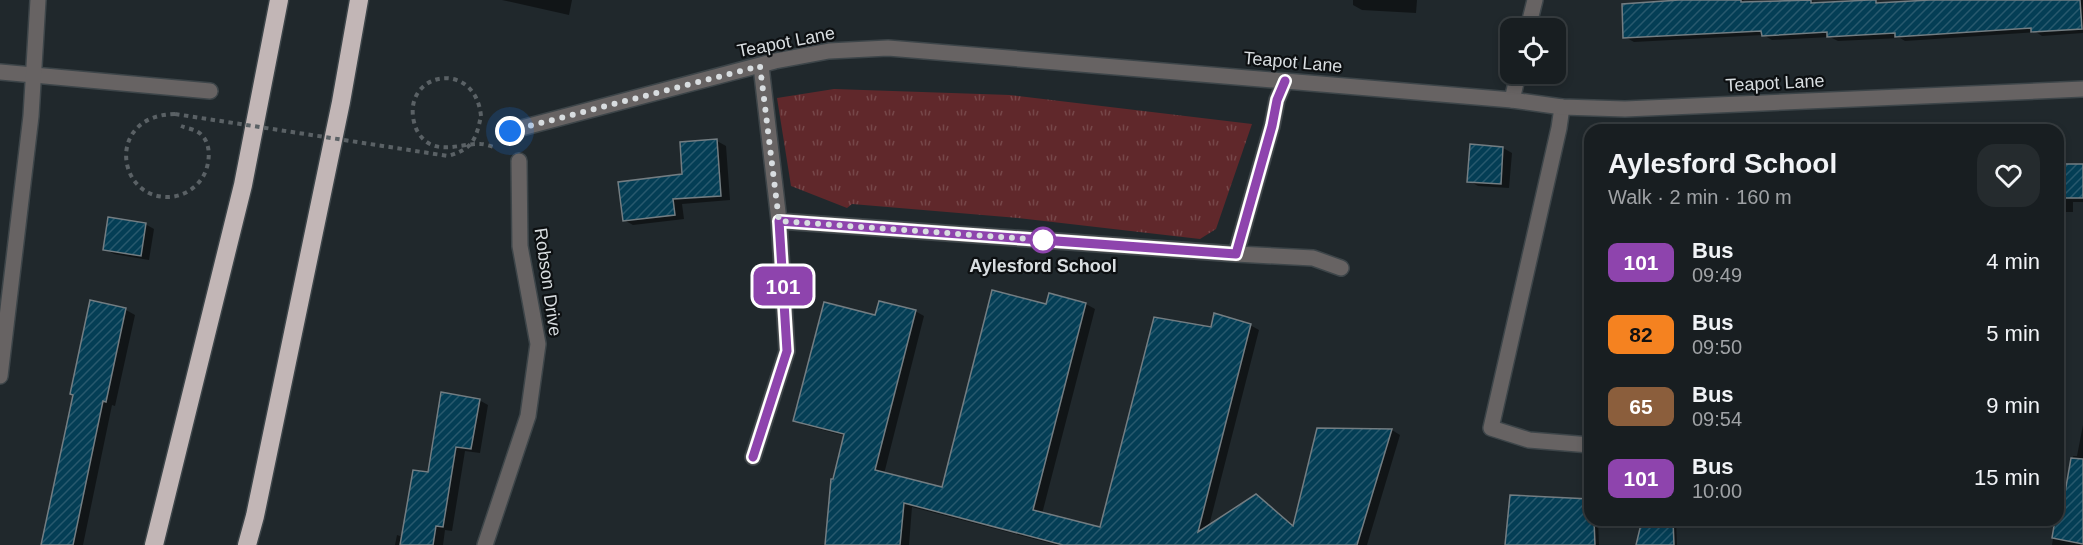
<!DOCTYPE html>
<html lang="en">
<head>
<meta charset="utf-8">
<style>
  body { margin:0; font-family:Helvetica,sans-serif; background:#252b2e; color:#f1f3f6; height:100vh; display:flex; flex-direction:column; font-size:22px; white-space:nowrap }
  * { box-sizing:border-box; margin:0 }
  p { font-size:20px; color:#9fa2a5 }
  .icon { flex:none; width:33px; height:33px; fill:none; stroke:currentColor; stroke-width:2; stroke-linecap:round; stroke-linejoin:round }
  .map { position:relative; flex:1; overflow:hidden }
  .details { position:absolute; left:1584px; top:124px; width:480px; height:402px; display:flex; flex-direction:column; background:#181e21; border-radius:18px; box-shadow:0 3px 9px #0003,0 0 0 2px #363c3f }
  .details>* { flex:none }
  .badge { padding:0 12px; border-radius:9px; font-size:21px; line-height:39px }
  .controls { position:absolute; left:1500px; top:18px; display:grid; gap:12px }
  .controls a { display:grid; place-items:center; width:66px; height:66px; border-radius:12px; background:#181e21; box-shadow:0 3px 9px #0003,0 0 0 2px #363c3f; font-size:30px }
  .you { position:absolute; width:30px; height:30px; margin:-15px; border:4px solid #fff; border-radius:50%; background:#1a73e8; box-shadow:0 0 0 9px #1a73e833 }
  .map>.badge { position:absolute; translate:-50% -50%; box-shadow:0 0 0 3px #fff }
  .round { display:grid; place-items:center; flex:none; width:63px; height:63px; border-radius:18px; background:#252b2e }
  .headline { display:flex; align-items:center; justify-content:space-between; height:102px; padding:0 24px }
  h1 { font-size:28px; font-weight:700; line-height:45px }
  ul { padding:0; list-style:none }
  li { display:flex; align-items:center; gap:18px; height:72px; padding:0 24px }
  li div { flex:1 }
  li b { display:block; font-size:22px }
  li em { font-style:normal }
  li .badge { min-width:66px; font-weight:700; text-align:center }
  .map>svg:first-child { display:block }
  .grass { fill:url(#grass-tufts) }
  .shadow { fill:#0007 }
  .building { fill:url(#building-hatch); stroke:#737d82; stroke-width:1.5 }
  .lines { fill:none; stroke-linecap:round; stroke-linejoin:round }
  .minor-casing { stroke:#3d4549; stroke-width:18 }
  .highway-casing { stroke:#3d4549; stroke-width:21 }
  .path { stroke:#5a6165; stroke-width:4; stroke-dasharray:4.5 4.5; stroke-linecap:butt }
  .minor { stroke:#676363; stroke-width:15 }
  .highway { stroke:#c2b6b6; stroke-width:18 }
  .path-bridge { stroke:#5a6165; stroke-width:4; stroke-dasharray:4.5 4.5; stroke-linecap:butt }
  .line-casing { stroke:#fff; stroke-width:14 }
  .line { stroke:#8e44ad; stroke-width:9 }
  .walk { stroke:#d8dde0; stroke-width:6; stroke-dasharray:0 10.8 }
  .stop-dot { fill:#fff; stroke:#8e44ad; stroke-width:3 }
  .labels { text-anchor:middle; stroke-width:4.5; stroke-linejoin:round; paint-order:stroke }
  .street-label { font-size:18px; fill:#d8dde0; stroke:#0d1012 }
  .stop-label { font-size:18px; font-weight:bold; fill:#d8dde0; stroke:#0d1012 }
</style>
</head>
<body>
<div class="map">
<svg width="2083" height="545" viewBox="0 0 2083 545">
  <defs>
    <pattern id="grass-tufts" width="24" height="20" patternUnits="userSpaceOnUse" patternTransform="scale(1.5)"><rect width="24" height="20" fill="#60282b"/><path d="M3 7l-1-3M5 7V3M7 7l1-3M15 17l-1-3M17 17v-4M19 17l1-3" fill="none" stroke="#764749"/></pattern>
    <pattern id="building-hatch" width="6" height="6" patternUnits="userSpaceOnUse" patternTransform="scale(1.5)"><rect width="6" height="6" fill="#043e55"/><path d="M-1 1l2-2M0 6l6-6M5 7l2-2" fill="none" stroke="#28596d"/></pattern>
  </defs>
  <rect width="100%" height="100%" fill="#20282c"/>
  <polygon class="grass" points="834,89 1010,95 1252,124 1216,229 1200,239 1018,218 852,204 847,208 791,186 777,98"/>
  <g class="shadow">
    <polygon points="502,0 572,0 569,15"/>
    <polygon points="1353,0 1417,0 1416,13 1362,10 1353,5"/>
    <polygon points="1715,0 1743,0 1749,4 1810,0 1818,4 1875,1 1881,4 1947,0 2083,0 2083,33 2042,36 2036,32 1905,41 1900,38 1838,41 1830,37 1772,40 1763,35 1634,42 1625,37"/>
    <polygon points="717,141 726,146 730,200 682,204 684,219 633,225 624,220 683,175"/>
    <polygon points="1471,146 1503,148 1512,153 1509,188 1478,186 1469,181"/>
    <polygon points="2058,166 2083,166 2083,202 2073,202 2073,212 2058,212"/>
    <polygon points="145,224 154,229 149,260 114,254 105,249"/>
    <polygon points="1050,295 1086,304 1095,309 1042,514 1101,529 1212,329 1250,325 1259,330 1209,526 1256,496 1294,526 1392,430 1400,435 1367,545 1057,545 912,507 909,545 827,545 845,436 804,425 795,420 876,317 915,311 924,316 884,474 943,489 1047,306"/>
    <polygon points="91,302 126,310 135,315 115,406 112,405 83,545 41,545 74,395"/>
    <polygon points="479,400 488,405 480,453 465,451 452,531 445,530 443,545 395,545 397,535 403,537 429,474"/>
    <polygon points="2083,425 2083,545 2052,545 2056,520 2058,520 2058,508 2064,505 2073,456 2077,456"/>
    <polygon points="1590,501 1590,520 1598,520 1599,545 1506,545"/>
    <polygon points="1643,520 1676,520 1677,545 1638,545"/>
  </g>
  <g class="building">
    <polygon points="1679,0 1741,0 1741,2 1811,0 1811,3 1869,0 1876,0 1876,3 1930,0 2080,0 2082,29 2031,32 2031,28 1895,37 1895,33 1827,37 1827,32 1762,36 1761,31 1623,38 1622,4"/>
    <polygon points="717,139 721,196 673,199 675,215 623,221 618,182 682,174 680,142"/>
    <polygon points="1470,144 1503,147 1501,184 1467,182"/>
    <rect x="2058" y="164" width="25" height="34"/>
    <polygon points="108,217 146,223 141,256 103,250"/>
    <polygon points="992,290 1046,304 1049,293 1086,303 1033,510 1100,527 1154,317 1211,327 1214,313 1251,324 1198,532 1256,494 1293,526 1317,428 1392,429 1357,545 1063,545 904,503 900,545 825,545 831,479 833,479 844,434 793,421 824,302 875,315 879,301 916,310 875,470 942,487"/>
    <polygon points="90,300 126,308 106,402 103,401 73,545 41,545 73,395 70,394"/>
    <polygon points="441,392 480,399 471,449 456,447 443,527 436,526 433,545 400,545 413,470 428,472"/>
    <polygon points="2071,458 2083,459 2083,544 2052,538 2055,520 2058,520 2058,503 2063,504"/>
    <polygon points="1510,495 1590,499 1590,520 1594,520 1595,545 1505,545"/>
    <polygon points="1642,520 1673,520 1674,545 1636,545"/>
  </g>
  <g class="lines">
    <g class="minor-casing">
      <g id="minor">
        <polyline points="1528,28 1535,0"/>
        <polyline points="761,66 779,221 1236,254 1272,126 1277,100 1285,81"/>
        <polyline points="0,72 210,91"/>
        <polyline points="1512,100 1518,74"/>
        <polyline points="1562,107 1559,128 1491,428 1529,440 1590,445"/>
        <polyline points="510,131 775,61 829,51 888,48 1512,100 1562,107 1625,109 2083,89"/>
        <polyline points="1236,254 1313,258 1341,268"/>
        <polyline points="0,376 31,116 38,0"/>
        <polyline points="753,457 787,351 779,221"/>
        <polyline points="485,545 528,416 538,344 520,246 519,161"/>
      </g>
    </g>
    <g class="highway-casing">
      <g id="highway">
        <polyline points="154,545 243,185 279,0"/>
        <polyline points="247,545 255,516 341,102 359,0"/>
      </g>
    </g>
    <g class="path">
      <path d="M 175,114 C 106,115 116,198 168,197 C 180,197 192,191 200,181 C 210,169 214,142 198,132 C 193,129 186,128 181,126"/>
      <path d="M 481,116 C 475,58 402,72 414,122 C 416,131 421,139 430,144 C 446,152 464,143 481,144 C 485,144 490,146 494,147"/>
    </g>
    <use href="#minor" class="minor"/>
    <use href="#highway" class="highway"/>
    <path class="path-bridge" d="M 175,114 L 448,156 C 473,149 476,139 481,116"/>
  </g>
  <g class="lines">
    <g class="line-casing">
      <polyline id="line" points="753,457 787,351 779,221 1236,254 1272,126 1277,100 1285,81"/>
    </g>
    <use href="#line" class="line"/>
    <polyline class="walk" points="510,131 760,66 779,221 1043,240"/>
  </g>
  <circle class="stop-dot" cx="1043" cy="240" r="12"/>
  <g class="labels">
    <g class="street-label">
      <text transform="translate(786 42) rotate(-11)" y="6">Teapot Lane</text>
      <text transform="translate(1293 62) rotate(5)" y="6">Teapot Lane</text>
      <text transform="translate(1775 83) rotate(-3)" y="6">Teapot Lane</text>
      <text transform="translate(548 282) rotate(82)" y="6">Robson Drive</text>
    </g>
    <g class="stop-label">
      <text x="1043" y="272">Aylesford School</text>
    </g>
  </g>
</svg>
<div class="controls">
<a><svg class="icon" aria-label="locate" viewBox="0 0 24 24"><circle cx="12" cy="12" r="6"/><path d="M12 2v4M12 18v4M2 12h4M18 12h4"/></svg></a>
</div>
<div class="you" style="left:510px;top:131px"></div>
<b class="badge" style="left:783px;top:286px;background:#8e44ad;color:#fff">101</b>
<section class="details">
<div class="headline"><div><h1>Aylesford School</h1><p>Walk · 2 min · 160 m</p></div><a class="round"><svg class="icon" aria-label="heart" viewBox="0 0 24 24"><path d="M12 20l-8-8c-3-5 5-10 8-4 3-6 11-1 8 4z"/></svg></a></div>
<ul>
<li><span class="badge" style="background:#8e44ad;color:#fff">101</span><div><b>Bus</b><p>09:49</p></div><em>4 min</em></li>
<li><span class="badge" style="background:#f58220;color:#111">82</span><div><b>Bus</b><p>09:50</p></div><em>5 min</em></li>
<li><span class="badge" style="background:#8b5e3c;color:#fff">65</span><div><b>Bus</b><p>09:54</p></div><em>9 min</em></li>
<li><span class="badge" style="background:#8e44ad;color:#fff">101</span><div><b>Bus</b><p>10:00</p></div><em>15 min</em></li>
</ul>
</section>
</div>
</body>
</html>
